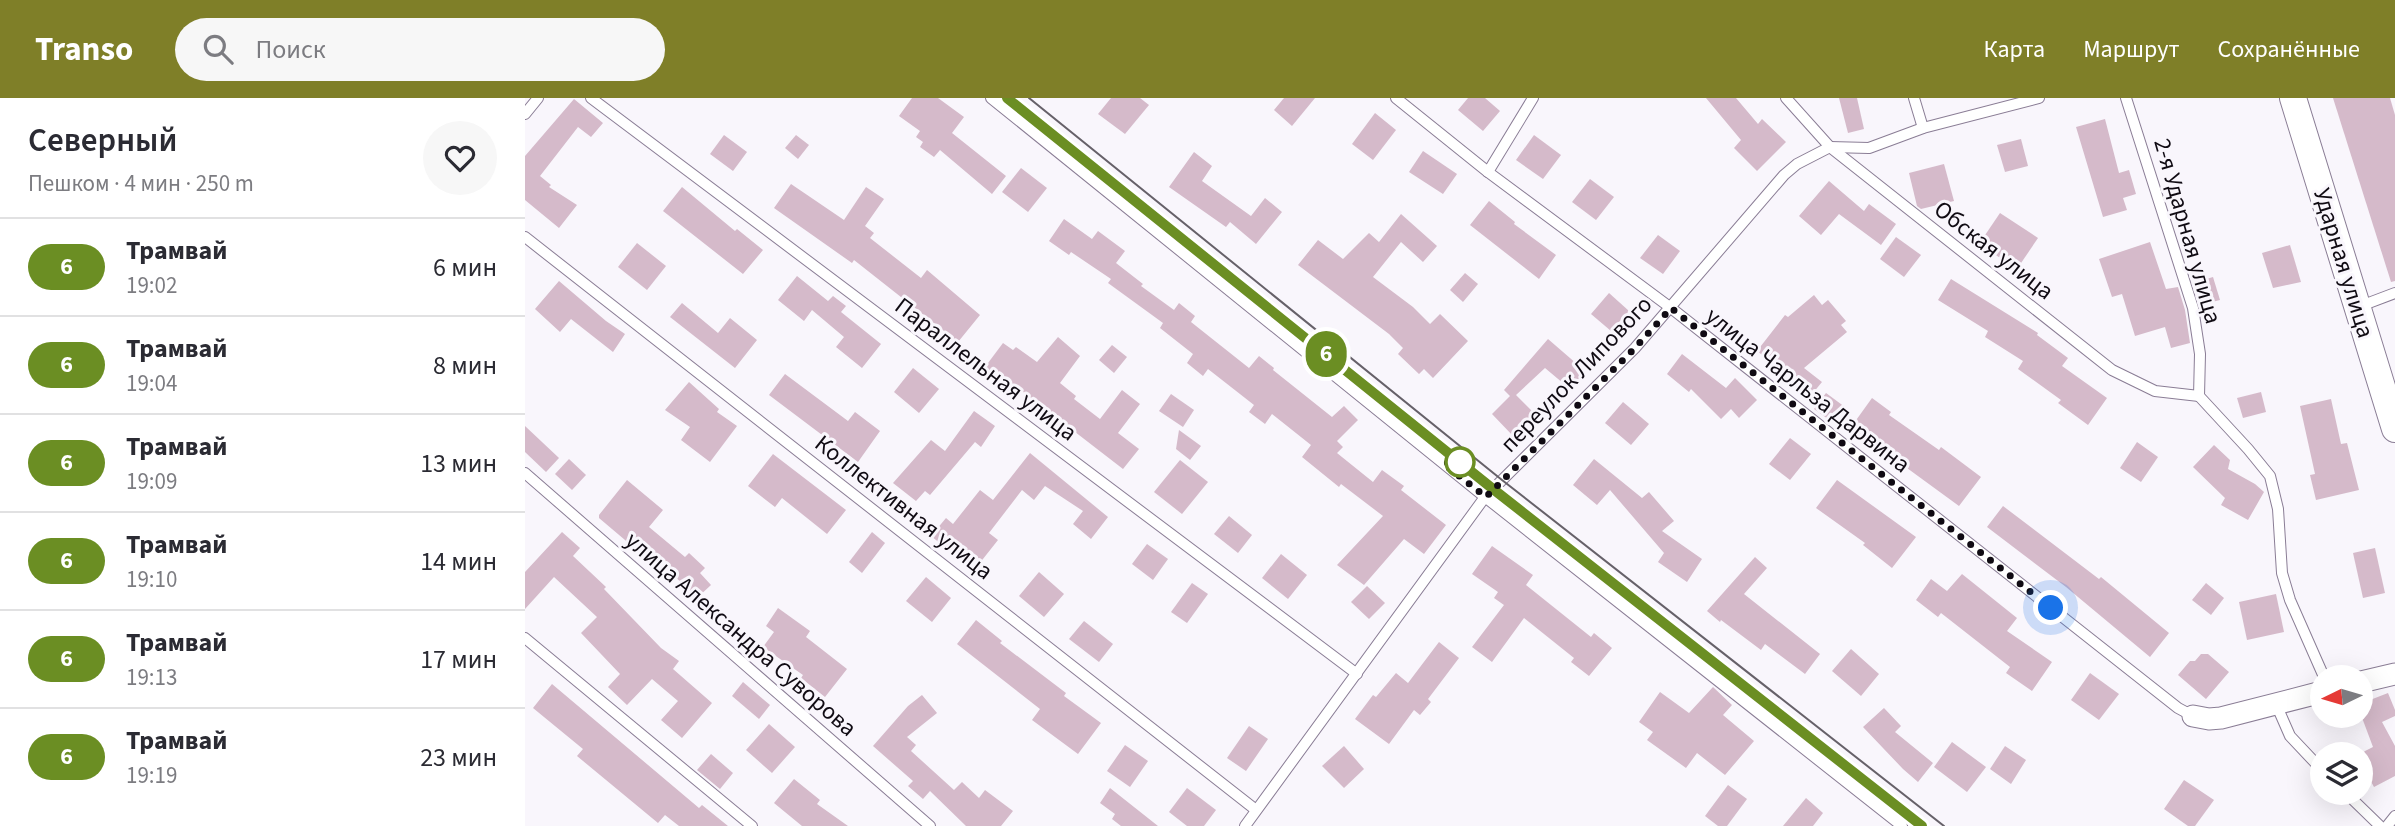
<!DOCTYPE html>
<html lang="ru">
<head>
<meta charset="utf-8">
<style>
  body { margin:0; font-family:"Source Sans 3",sans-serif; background:#f7f7f7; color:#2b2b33; height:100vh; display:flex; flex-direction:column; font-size:26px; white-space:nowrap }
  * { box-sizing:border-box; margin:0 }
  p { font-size:23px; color:#7c7c81 }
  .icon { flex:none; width:38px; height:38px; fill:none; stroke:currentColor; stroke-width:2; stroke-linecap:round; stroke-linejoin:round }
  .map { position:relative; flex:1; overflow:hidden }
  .panel { display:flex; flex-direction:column; background:#fff; width:525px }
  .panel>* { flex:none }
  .badge { padding:0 14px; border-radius:23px; font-size:24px; line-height:46px }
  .needle { width:46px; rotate:265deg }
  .buttons { position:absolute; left:1785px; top:567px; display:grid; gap:14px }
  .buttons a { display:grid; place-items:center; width:63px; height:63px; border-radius:50%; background:#fff; box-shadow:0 7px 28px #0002; font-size:35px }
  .you { position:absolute; width:35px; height:35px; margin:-18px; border:5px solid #fff; border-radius:50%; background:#1a73e8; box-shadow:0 0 0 10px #1a73e833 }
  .map>.badge { position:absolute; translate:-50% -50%; box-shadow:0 0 0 4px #fff }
  .round { display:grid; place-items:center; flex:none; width:74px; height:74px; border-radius:37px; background:#f7f7f7 }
  .summary { display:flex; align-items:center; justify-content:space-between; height:119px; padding:0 28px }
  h1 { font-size:33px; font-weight:600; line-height:52px }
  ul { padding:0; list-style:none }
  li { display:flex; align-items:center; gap:21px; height:98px; padding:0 28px; border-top:2px solid #e1e1e2 }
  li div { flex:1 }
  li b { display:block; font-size:26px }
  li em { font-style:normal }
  li .badge { min-width:77px; font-weight:700; text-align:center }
  header { display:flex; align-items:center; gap:42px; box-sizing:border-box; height:98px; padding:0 35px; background:#7f7f28; color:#fff }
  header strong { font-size:33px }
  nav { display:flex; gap:38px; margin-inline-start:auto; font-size:24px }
  .search { width:490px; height:63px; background:#f7f7f7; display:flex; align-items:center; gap:18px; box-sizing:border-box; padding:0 24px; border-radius:38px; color:#7c7c81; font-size:26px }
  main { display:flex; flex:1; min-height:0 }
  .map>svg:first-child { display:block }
  .building { fill:#d5baca }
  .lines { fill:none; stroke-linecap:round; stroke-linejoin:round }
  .service-casing { stroke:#8a7d95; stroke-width:12 }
  .minor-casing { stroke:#8a7d95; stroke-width:23 }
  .tertiary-casing { stroke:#8a7d95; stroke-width:28 }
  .service { stroke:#fff; stroke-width:10 }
  .minor { stroke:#fff; stroke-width:21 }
  .tertiary { stroke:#fff; stroke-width:26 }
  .tram { stroke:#666169; stroke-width:2 }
  .line-casing { stroke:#fff; stroke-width:16 }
  .line { stroke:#6b8e23; stroke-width:10 }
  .walk { stroke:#100b13; stroke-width:7; stroke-dasharray:0 12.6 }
  .stop-dot { fill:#fff; stroke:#6b8e23; stroke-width:3.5 }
  .labels { text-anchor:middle; stroke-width:6; stroke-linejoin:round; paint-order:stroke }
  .street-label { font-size:24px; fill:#100b13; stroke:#f9f6fc }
</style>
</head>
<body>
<header>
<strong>Transo</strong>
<div class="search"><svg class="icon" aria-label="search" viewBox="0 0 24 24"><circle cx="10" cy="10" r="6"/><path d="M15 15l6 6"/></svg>Поиск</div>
<nav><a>Карта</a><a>Маршрут</a><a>Сохранённые</a></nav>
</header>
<main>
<section class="panel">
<div class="summary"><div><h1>Северный</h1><p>Пешком · 4 мин · 250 m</p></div><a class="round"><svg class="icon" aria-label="heart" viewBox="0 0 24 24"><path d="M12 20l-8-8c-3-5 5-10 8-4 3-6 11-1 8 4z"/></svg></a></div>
<ul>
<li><span class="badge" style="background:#6b8e23;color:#fff">6</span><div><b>Трамвай</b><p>19:02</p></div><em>6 мин</em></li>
<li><span class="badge" style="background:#6b8e23;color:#fff">6</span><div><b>Трамвай</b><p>19:04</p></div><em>8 мин</em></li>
<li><span class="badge" style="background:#6b8e23;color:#fff">6</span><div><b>Трамвай</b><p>19:09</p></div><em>13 мин</em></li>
<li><span class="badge" style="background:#6b8e23;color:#fff">6</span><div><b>Трамвай</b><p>19:10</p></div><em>14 мин</em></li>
<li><span class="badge" style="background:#6b8e23;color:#fff">6</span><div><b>Трамвай</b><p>19:13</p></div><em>17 мин</em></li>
<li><span class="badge" style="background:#6b8e23;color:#fff">6</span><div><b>Трамвай</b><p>19:19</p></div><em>23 мин</em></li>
</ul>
</section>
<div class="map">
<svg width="1870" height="728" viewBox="0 0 1870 728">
  <rect width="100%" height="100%" fill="#f9f6fc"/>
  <g class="building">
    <polygon points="387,0 413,0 439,19 427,35 481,78 467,96 415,52 409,59 395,49 398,44 391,39 395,33 374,18"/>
    <polygon points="586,0 615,0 624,7 600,36 573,16"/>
    <polygon points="759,0 790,0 767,28 749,12"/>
    <polygon points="943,0 960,0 975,13 958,33 933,12"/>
    <polygon points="1181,0 1211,0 1233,26 1237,21 1261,44 1232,73 1209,50 1216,42"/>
    <polygon points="1314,0 1332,0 1339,31 1323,35"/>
    <polygon points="1808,0 1865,0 1870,17 1870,183 1866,184"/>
    <polygon points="49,1 78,25 66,39 53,29 15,78 26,87 24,89 52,107 34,130 0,102 0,58"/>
    <polygon points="850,15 871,32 848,62 827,46"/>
    <polygon points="1580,21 1594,75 1604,72 1611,96 1598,100 1602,112 1578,119 1551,29"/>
    <polygon points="199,37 222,54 208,73 185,56"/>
    <polygon points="271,37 284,47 273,61 260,50"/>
    <polygon points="1009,37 1036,57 1018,81 991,62"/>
    <polygon points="1496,41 1503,68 1480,74 1472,47"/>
    <polygon points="898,53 932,76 918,96 884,74"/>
    <polygon points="669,54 687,68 677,83 726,118 740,100 757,114 731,146 705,124 701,129 644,89"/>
    <polygon points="1419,66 1429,103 1396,111 1392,108 1384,75"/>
    <polygon points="496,70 522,90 503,114 477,94"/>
    <polygon points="1065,81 1089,99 1071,122 1047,104"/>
    <polygon points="1304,83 1339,113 1344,106 1371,126 1356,147 1314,116 1296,137 1274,118"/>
    <polygon points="266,86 319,122 341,89 359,101 340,128 349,135 345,140 396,180 402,172 455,217 433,244 329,162 327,165 249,110"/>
    <polygon points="157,89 210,133 212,131 238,152 218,176 138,113"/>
    <polygon points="964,103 990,124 989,126 1031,157 1014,181 945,127"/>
    <polygon points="1475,115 1513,140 1492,171 1454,146"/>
    <polygon points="876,116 912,148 898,164 876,144 848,179 888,209 905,226 915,216 943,243 908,280 899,271 894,276 873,256 878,250 864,236 773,167 793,142 818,161 844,135 854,144"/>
    <polygon points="539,121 567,141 573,133 600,153 591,165 618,186 616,188 649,212 654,205 670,218 666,224 724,270 734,258 749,270 748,272 807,319 819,308 833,322 812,343 818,349 812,355 848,384 857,372 879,388 876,392 921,427 899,456 879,441 839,487 812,467 858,418 816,386 814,389 777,359 786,347 747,316 740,326 724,314 729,307 683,271 678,278 662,265 668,256 635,230 638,225 583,185 586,181 546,154 544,157 524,143"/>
    <polygon points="1133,137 1155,153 1138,176 1115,160"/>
    <polygon points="1371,139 1396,157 1379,179 1355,161"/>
    <polygon points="1625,144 1641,191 1653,189 1660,212 1665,245 1646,250 1640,229 1610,238 1597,196 1587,199 1574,161"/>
    <polygon points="112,145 141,168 122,192 93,169"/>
    <polygon points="1765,147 1776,184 1748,190 1737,155"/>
    <polygon points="940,175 953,186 938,204 925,192"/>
    <polygon points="272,178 303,203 308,198 321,208 316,214 356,246 337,270 311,249 319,239 287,212 279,223 253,202"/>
    <polygon points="1688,179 1695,202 1675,207 1668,185"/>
    <polygon points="1426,181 1513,235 1512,237 1543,260 1537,268 1582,300 1563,327 1533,305 1536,302 1493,271 1498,263 1460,239 1463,233 1413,202"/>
    <polygon points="34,183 81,223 100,236 88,254 46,221 35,234 10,211"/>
    <polygon points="1084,195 1104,213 1086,233 1066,216"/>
    <polygon points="1289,197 1297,207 1303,202 1321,223 1316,227 1322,234 1279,270 1297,284 1283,301 1264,286 1270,277 1267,280 1232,253 1260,217 1263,219"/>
    <polygon points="157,205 193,235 205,220 232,242 210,270 145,219"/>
    <polygon points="533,239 555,258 535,285 551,298 549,301 575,321 597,292 615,306 593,335 614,351 598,371 497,293 494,296 460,269 478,245 488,252 491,249 512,264"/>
    <polygon points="1023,241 1060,273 1045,291 1020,270 991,297 1012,318 990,340 967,316 985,298 979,292"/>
    <polygon points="587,247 602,259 589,275 574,262"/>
    <polygon points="1157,256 1201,290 1210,280 1232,302 1214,320 1206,311 1196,321 1166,291 1164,294 1142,276"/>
    <polygon points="388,270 414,291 394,315 369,294"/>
    <polygon points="260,276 323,323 330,314 355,333 333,364 244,297"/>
    <polygon points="164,284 194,311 192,314 212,328 185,364 156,342 165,329 140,312"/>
    <polygon points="1736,294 1741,314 1718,320 1712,300"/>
    <polygon points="1301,295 1324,312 1313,328 1289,311"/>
    <polygon points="646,296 669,312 658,329 634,313"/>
    <polygon points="1347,300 1366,314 1364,317 1414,352 1416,349 1456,379 1434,408 1345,343 1343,346 1324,332"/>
    <polygon points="1806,301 1816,346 1822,345 1834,392 1791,402 1785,377 1790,376 1775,308"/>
    <polygon points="1098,304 1124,326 1106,347 1080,325"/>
    <polygon points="449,313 470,328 456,349 450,344 405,397 400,393 391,403 368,385 406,342 420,353"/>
    <polygon points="0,328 34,360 21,374 0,354"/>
    <polygon points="654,332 676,348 665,362 651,351"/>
    <polygon points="1265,340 1286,356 1265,382 1244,366"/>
    <polygon points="1612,344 1633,359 1616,384 1595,370"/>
    <polygon points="1689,347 1705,362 1703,371 1730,386 1739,394 1723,422 1696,407 1700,400 1668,369"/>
    <polygon points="505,355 583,419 566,441 548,426 558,413 520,388 509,402 497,392 464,435 473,442 454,466 426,443 421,450 406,438 421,420 428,426 455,392 468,402"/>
    <polygon points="248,356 321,412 302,436 257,400 250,409 223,388"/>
    <polygon points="44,361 61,377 47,392 30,376"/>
    <polygon points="1069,361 1117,400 1124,394 1149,423 1137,433 1177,461 1162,484 1133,464 1139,455 1085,392 1072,407 1048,387"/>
    <polygon points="655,362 683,384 657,416 629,394"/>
    <polygon points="102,382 138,412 124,429 160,459 164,455 180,470 175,475 186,487 172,500 130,459 126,464 74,420 74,417"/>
    <polygon points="1312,382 1391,439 1367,470 1338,447 1340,445 1291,410"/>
    <polygon points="1478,408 1574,481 1576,479 1644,535 1625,559 1541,489 1462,429"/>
    <polygon points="704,418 727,437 713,455 689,436"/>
    <polygon points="37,434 55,450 48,458 81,489 79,491 136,550 154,563 148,571 187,605 157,640 136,622 153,603 127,581 102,607 83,589 95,576 56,535 72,519 29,479 0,511 0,474"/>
    <polygon points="347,434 360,445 337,475 324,464"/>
    <polygon points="622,446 643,461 628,482 607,466"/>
    <polygon points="967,448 1008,477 1001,487 1066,539 1069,535 1087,550 1064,578 1046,564 1049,560 999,520 967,564 947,549 979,507 969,500 973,494 947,476"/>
    <polygon points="1850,450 1860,495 1838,500 1828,455"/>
    <polygon points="756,456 782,477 763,501 737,480"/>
    <polygon points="1230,459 1242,470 1219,496 1295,556 1280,576 1240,546 1236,552 1196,522 1195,524 1182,513"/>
    <polygon points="514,474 539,496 519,519 494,498"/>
    <polygon points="1437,476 1492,520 1482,533 1527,564 1507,593 1481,575 1485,569 1416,515 1413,519 1391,502 1406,481 1422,493"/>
    <polygon points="401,479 426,500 407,524 381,503"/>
    <polygon points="667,485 683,496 662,525 646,514"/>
    <polygon points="1681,485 1699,500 1686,517 1667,502"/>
    <polygon points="842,488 860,505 844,521 826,504"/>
    <polygon points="1751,496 1759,534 1722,542 1714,504"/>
    <polygon points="253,510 285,533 281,539 322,571 300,599 276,580 278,577 238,549 249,534 241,528"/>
    <polygon points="451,522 477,543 475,545 541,595 539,598 576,625 553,656 507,622 515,611 432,546"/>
    <polygon points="559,523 588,546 574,564 544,541"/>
    <polygon points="914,544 934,560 903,601 906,604 895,617 889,612 864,646 830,621 848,597 851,599 871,575 883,585"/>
    <polygon points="1326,551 1354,576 1336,598 1307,573"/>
    <polygon points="1676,556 1683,556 1704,574 1681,601 1653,577 1665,563 1670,563"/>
    <polygon points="1565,575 1594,596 1574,622 1546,602"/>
    <polygon points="218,584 245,607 234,621 207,598"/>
    <polygon points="27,586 174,710 177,707 203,728 154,728 140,717 133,725 52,658 58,651 8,610"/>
    <polygon points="1188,589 1207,607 1198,617 1229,643 1200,677 1172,655 1161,670 1122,642 1128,634 1114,624 1135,594 1164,615"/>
    <polygon points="1863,595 1870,612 1870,618 1857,624 1870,648 1870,678 1849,689 1836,665 1834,656 1848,649 1836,617 1836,597 1842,596 1845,602"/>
    <polygon points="397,597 412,615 382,639 391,647 386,653 429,692 437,684 454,700 460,692 488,713 476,728 441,728 405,693 398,701 383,688 388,683 348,648 383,608"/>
    <polygon points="1359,610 1376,628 1370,634 1408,665 1393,684 1378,671 1338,629"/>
    <polygon points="244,626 270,649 247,675 221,652"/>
    <polygon points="724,628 743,641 721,673 702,660"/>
    <polygon points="1427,644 1461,669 1442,694 1409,669"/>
    <polygon points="600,647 623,663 605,689 582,673"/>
    <polygon points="819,648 839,671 819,690 797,668"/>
    <polygon points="1480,648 1501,662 1486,686 1465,671"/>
    <polygon points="186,656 208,675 195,691 172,672"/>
    <polygon points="269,681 295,702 292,706 323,728 277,728 249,705"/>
    <polygon points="1659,682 1689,702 1670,728 1663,728 1639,711"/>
    <polygon points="1203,687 1222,701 1202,728 1193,728 1180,718"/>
    <polygon points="585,690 633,728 596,728 587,721 590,716 575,705"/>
    <polygon points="662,690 691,712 679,728 662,728 644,714"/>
    <polygon points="1281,700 1298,715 1288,728 1258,728"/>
  </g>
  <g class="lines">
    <g class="service-casing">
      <g id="service">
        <polyline points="66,0 832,576"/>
        <polyline points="466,0 960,399 1377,728"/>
        <polyline points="871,0 963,74 1146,210 1653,610 1668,618"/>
        <polyline points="1261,0 1305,49 1587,272 1630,293 1674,298"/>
        <polyline points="1389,0 1398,30"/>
        <polyline points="1601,0 1668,210 1675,256 1674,298 1723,351 1745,378 1753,411 1757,475 1765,502 1799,579"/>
        <polyline points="0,16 13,0"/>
        <polyline points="963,74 1008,0"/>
        <polyline points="0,139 731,712"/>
        <polyline points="1833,209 1870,195"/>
        <polyline points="0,375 405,728"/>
        <polyline points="0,540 227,728"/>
        <polyline points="1751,606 1765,638 1797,672"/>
        <polyline points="1821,695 1855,728"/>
        <polyline points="720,728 960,399 1110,250 1259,77 1272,66 1305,49 1344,50 1398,30 1514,0"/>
        <polyline points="1862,728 1870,718"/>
      </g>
    </g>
    <g class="minor-casing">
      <g id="minor">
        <polyline points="1836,584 1870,576"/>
        <polyline points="1668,618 1684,621 1696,620 1797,594"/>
      </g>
    </g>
    <g class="tertiary-casing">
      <polyline id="tertiary" points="1768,0 1870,331"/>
    </g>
    <use href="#service" class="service"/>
    <use href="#minor" class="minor"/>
    <use href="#tertiary" class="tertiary"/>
    <g class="tram">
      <polyline points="482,0 968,391 1398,728"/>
      <polyline points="504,0 977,382 1419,728"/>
    </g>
  </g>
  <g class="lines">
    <g class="line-casing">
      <polyline id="line" points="482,0 968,391 1397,728"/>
    </g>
    <use href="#line" class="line"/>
    <polyline class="walk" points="935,364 918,365 961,399 1110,250 1146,210 1526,510"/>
  </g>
  <circle class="stop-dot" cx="935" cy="364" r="14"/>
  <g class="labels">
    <g class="street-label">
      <text transform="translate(1663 133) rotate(74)" y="8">2-я Ударная улица</text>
      <text transform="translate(1469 152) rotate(38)" y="8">Обская улица</text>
      <text transform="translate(1819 165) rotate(73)" y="8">Ударная улица</text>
      <text transform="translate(461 271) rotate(37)" y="8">Параллельная улица</text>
      <text transform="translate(1051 276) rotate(-46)" y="8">переулок Липового</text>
      <text transform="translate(1283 292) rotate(38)" y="8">улица Чарльза Дарвина</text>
      <text transform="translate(379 409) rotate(38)" y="8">Коллективная улица</text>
      <text transform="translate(216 536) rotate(41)" y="8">улица Александра Суворова</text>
    </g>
  </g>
</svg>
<div class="buttons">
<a><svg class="needle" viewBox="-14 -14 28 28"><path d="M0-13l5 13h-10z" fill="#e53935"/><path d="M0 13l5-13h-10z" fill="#7c7c81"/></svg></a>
<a><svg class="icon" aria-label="layers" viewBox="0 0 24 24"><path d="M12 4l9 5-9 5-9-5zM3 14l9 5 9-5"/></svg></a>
</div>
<div class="you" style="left:1526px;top:510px"></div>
<b class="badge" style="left:801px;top:256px;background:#6b8e23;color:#fff">6</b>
</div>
</main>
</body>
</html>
